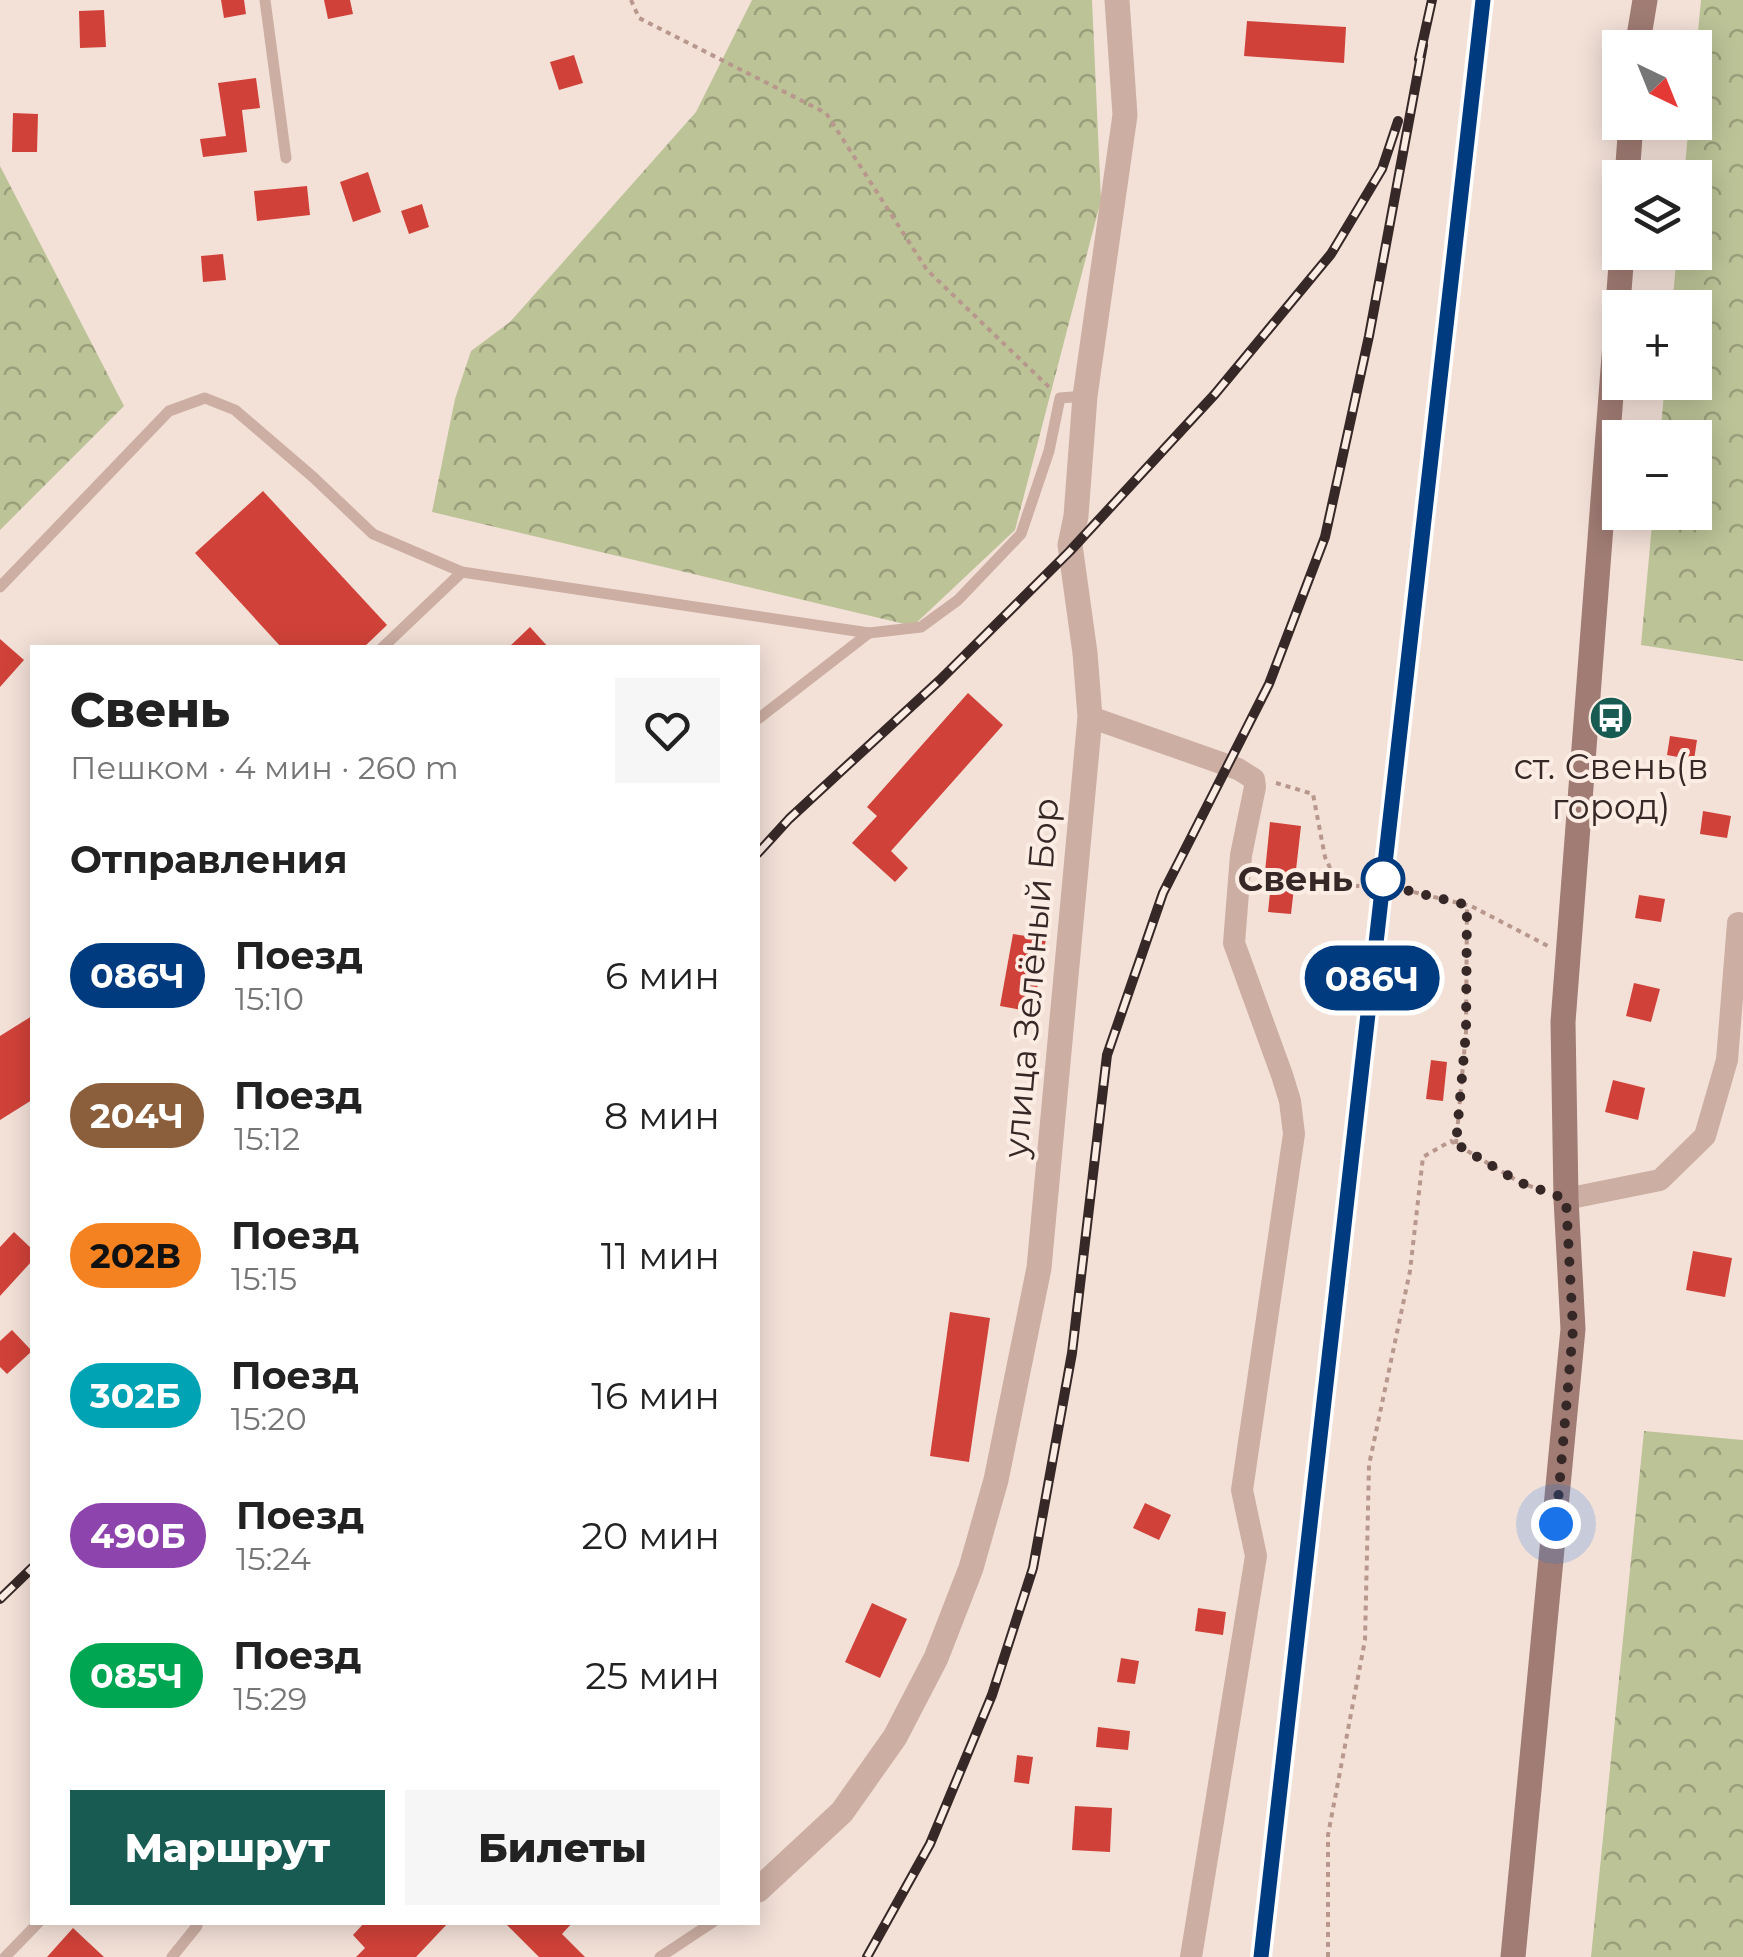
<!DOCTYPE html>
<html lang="ru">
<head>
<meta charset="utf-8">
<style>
  body { margin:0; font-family:Montserrat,sans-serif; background:#f6f6f6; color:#222; height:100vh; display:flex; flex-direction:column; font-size:38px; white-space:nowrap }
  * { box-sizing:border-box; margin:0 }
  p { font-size:32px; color:#767676 }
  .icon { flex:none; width:55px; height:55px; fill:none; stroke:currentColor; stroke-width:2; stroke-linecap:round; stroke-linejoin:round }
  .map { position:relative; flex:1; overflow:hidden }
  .side { position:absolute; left:30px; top:645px; width:730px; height:1280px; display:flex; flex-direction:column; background:#fff; border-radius:0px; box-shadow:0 5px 25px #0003 }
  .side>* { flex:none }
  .badge { padding:0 20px; border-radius:32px; font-size:35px; line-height:65px }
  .needle { width:65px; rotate:137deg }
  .tools { position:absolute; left:1602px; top:30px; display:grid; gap:20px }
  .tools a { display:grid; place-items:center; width:110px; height:110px; border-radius:0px; background:#fff; box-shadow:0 5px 25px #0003; font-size:50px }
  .you { position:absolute; width:50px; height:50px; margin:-25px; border:8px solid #fff; border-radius:50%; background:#1a73e8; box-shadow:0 0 0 15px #1a73e833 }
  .map>.badge { position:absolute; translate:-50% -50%; box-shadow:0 0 0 5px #fff }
  h2 { padding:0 40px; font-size:38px; line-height:90px }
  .round { display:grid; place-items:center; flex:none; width:105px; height:105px; border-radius:0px; background:#f6f6f6 }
  .head { display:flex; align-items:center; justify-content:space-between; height:170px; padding:0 40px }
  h1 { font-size:48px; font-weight:800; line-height:75px }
  .cta { display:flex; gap:20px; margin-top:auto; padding:20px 40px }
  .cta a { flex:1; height:115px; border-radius:0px; background:#185b53; color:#fff; font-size:40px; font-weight:800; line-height:115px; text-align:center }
  .cta a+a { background:#f6f6f6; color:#222 }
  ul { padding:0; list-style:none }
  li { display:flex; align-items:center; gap:30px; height:140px; padding:0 40px }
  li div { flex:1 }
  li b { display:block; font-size:38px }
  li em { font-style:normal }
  li .badge { min-width:110px; font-weight:700; text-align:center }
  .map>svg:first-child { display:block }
  .forest { fill:url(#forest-crowns) }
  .building { fill:#d04239 }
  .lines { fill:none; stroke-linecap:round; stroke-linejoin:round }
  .path { stroke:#b8978d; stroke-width:4; stroke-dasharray:5 5; stroke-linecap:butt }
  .service { stroke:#ccaea3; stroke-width:11 }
  .minor { stroke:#ccaea3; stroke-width:22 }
  .tertiary { stroke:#ccaea3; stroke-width:25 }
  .secondary { stroke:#a07c74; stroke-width:25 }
  .rail-casing { stroke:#362826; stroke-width:10 }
  .rail { stroke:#fbece4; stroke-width:6; stroke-dasharray:19; stroke-linecap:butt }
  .line-casing { stroke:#fff; stroke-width:22 }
  .line { stroke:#003b80; stroke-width:15 }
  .walk { stroke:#362826; stroke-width:10; stroke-dasharray:0 18 }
  .stop-dot { fill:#fff; stroke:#003b80; stroke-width:5 }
  .labels { text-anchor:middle; stroke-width:8; stroke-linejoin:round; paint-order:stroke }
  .poi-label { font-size:35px; fill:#362826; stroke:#fbece4 }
  .stop-label { font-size:35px; font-weight:bold; fill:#362826; stroke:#fbece4; text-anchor:end }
  .street-label { font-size:35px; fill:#362826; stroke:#fbece4 }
</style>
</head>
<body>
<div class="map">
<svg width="1743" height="1957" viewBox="0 0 1743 1957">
  <defs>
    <pattern id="forest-crowns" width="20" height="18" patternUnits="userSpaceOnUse" patternTransform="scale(2.5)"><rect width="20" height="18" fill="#bcc397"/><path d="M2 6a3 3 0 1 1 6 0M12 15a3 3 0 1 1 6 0" fill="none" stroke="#9a9e7b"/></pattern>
  </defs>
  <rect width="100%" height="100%" fill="#f3e1d8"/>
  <g class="forest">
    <polygon points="752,0 1092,0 1101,200 1015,530 913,626 432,512 455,399 471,351 510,322 696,112"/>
    <polygon points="1701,0 1743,0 1743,661 1641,645 1653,513 1695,512 1695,438 1660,437 1665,383 1695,382 1695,308 1672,307 1677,253 1695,252 1695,178 1684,177 1689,123 1695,122 1695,63"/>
    <polygon points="0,166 124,406 0,530"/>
    <polygon points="1644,1431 1743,1440 1743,1957 1591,1957"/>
  </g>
  <g class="building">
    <polygon points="221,0 244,0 246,14 224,18"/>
    <polygon points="324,0 350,0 353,14 328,19"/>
    <polygon points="104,10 106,47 80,48 79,11"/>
    <polygon points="1247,21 1346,27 1344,63 1244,56"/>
    <polygon points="574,55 583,83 559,90 550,62"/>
    <polygon points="256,78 260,108 242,110 247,152 203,157 200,139 226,136 218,83"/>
    <polygon points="13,113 38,114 37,152 12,152"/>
    <polygon points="368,172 381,212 353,222 340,182"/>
    <polygon points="307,186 310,215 257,221 254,191"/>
    <polygon points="422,204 429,227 409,234 401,211"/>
    <polygon points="223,254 226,280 203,282 201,256"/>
    <polygon points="263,491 387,625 363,648 282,648 195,553"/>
    <polygon points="530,627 549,648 508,648"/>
    <polygon points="0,639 24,660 0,687"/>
    <polygon points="968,693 1003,725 891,851 908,868 895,882 852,843 877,816 867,807"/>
    <polygon points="1670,736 1697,740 1694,760 1667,755"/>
    <polygon points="1703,811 1731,816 1727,838 1700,834"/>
    <polygon points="1270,822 1301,826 1291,914 1268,912 1272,873 1265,872"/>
    <polygon points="1639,895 1665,899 1661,922 1635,918"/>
    <polygon points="1013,934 1046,939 1033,1012 1000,1006"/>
    <polygon points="1634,983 1660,989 1651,1022 1626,1016"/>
    <polygon points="32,1016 32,1100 0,1120 0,1036"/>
    <polygon points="1431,1060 1447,1062 1443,1101 1426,1099"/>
    <polygon points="1613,1080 1645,1088 1638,1120 1605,1112"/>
    <polygon points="14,1232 32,1249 32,1261 0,1296 0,1247"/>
    <polygon points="1693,1251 1732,1258 1725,1297 1686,1290"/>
    <polygon points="950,1312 990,1318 969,1462 930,1456"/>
    <polygon points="12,1330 32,1351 7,1374 0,1367 0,1341"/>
    <polygon points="1145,1503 1171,1515 1159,1540 1133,1528"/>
    <polygon points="872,1603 907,1619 880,1678 845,1662"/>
    <polygon points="1198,1608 1226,1612 1223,1635 1195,1631"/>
    <polygon points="1121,1658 1139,1661 1135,1684 1117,1682"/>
    <polygon points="1098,1727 1130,1731 1128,1750 1096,1747"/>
    <polygon points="1017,1755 1033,1757 1029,1784 1014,1782"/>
    <polygon points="1075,1806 1112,1808 1110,1852 1072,1850"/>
    <polygon points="365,1922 449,1922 416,1957 356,1957 365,1948 353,1935"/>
    <polygon points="504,1922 573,1922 562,1934 585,1957 539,1957"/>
    <polygon points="73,1928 104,1957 47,1957"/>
  </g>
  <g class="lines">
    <g class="path">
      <polyline points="631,0 639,18 826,113 927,270 1049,387"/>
      <polyline points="1276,783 1313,794 1325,857 1338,885 1397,888 1471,906 1548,946"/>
      <polyline points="1298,877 1338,885"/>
      <polyline points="1456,1144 1466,1032 1467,905"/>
      <polyline points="1328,1957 1328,1835 1365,1640 1369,1465 1410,1271 1423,1157 1451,1141 1519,1182 1543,1191"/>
    </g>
    <g class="service">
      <polyline points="265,0 286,158"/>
      <polyline points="0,587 169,411 205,398 235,410 313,477 373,534 462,572 869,633 921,627 958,600 1021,534 1049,451 1060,398 1085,396"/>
      <polyline points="382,648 462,572"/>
      <polyline points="758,719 869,633"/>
      <polyline points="5,1957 39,1922"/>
      <polyline points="172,1957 197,1926"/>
      <polyline points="660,1957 713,1922"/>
    </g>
    <g class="minor">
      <polyline points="1090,717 1238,769 1254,779 1255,787 1241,855 1234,943 1282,1075 1290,1101 1294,1134 1242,1490 1256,1556 1191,1957"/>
      <polyline points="1566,1199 1660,1180 1705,1136 1727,1060 1738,923"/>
    </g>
    <polyline class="tertiary" points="758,1890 842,1812 895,1737 936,1658 971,1568 996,1480 1039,1268 1090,717 1085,653 1070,545 1076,516 1085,396 1125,115 1117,0"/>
    <g class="secondary">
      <polyline points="1637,48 1645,0"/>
      <polyline points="1627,178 1631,122"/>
      <polyline points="1513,1957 1573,1329 1566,1199 1563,1022 1622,252"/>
    </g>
    <g class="rail-casing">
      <g id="rail">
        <polyline points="1419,59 1432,0"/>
        <polyline points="758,853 789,819 940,680 1070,551 1215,394 1331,254 1382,169 1398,121"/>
        <polyline points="0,1599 32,1568"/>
        <polyline points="867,1957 930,1844 992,1695 1033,1568 1072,1353 1107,1055 1163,893 1269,684 1325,537 1369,336 1423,45"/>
        <polyline points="1261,1957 1483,0"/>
      </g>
    </g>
    <use href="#rail" class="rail"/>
  </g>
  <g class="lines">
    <g class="line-casing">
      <polyline id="line" points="1261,1957 1483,0"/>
    </g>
    <use href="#line" class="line"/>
    <polyline class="walk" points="1383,879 1382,888 1397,888 1467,905 1466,1032 1456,1144 1519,1182 1566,1199 1573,1329 1556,1524"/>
  </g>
  <defs>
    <g id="bus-disc" transform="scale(2.25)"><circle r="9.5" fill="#185b53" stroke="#fbece4"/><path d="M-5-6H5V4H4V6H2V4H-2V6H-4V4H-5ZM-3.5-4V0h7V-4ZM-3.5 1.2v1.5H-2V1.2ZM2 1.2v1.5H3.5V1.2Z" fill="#fff"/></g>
  </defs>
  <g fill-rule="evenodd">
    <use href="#bus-disc" x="1611" y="718"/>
  </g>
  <circle class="stop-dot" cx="1383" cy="879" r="20"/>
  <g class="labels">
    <g class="poi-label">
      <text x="1611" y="779">ст. Свень(в<tspan x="1611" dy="40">город)</tspan></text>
    </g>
    <g class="stop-label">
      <text x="1353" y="891">Свень</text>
    </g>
    <g class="street-label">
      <text transform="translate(1031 978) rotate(-85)" y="12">улица Зелёный Бор</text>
    </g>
  </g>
</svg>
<div class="tools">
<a><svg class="needle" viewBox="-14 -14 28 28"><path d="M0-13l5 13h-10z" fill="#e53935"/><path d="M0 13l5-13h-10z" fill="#767676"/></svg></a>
<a><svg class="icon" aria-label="layers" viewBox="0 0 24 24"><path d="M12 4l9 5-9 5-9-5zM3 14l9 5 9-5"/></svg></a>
<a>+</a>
<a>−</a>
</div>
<div class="you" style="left:1556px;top:1524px"></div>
<b class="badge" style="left:1372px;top:978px;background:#003b80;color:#fff">086Ч</b>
<section class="side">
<div class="head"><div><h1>Свень</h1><p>Пешком · 4 мин · 260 m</p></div><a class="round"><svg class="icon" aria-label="heart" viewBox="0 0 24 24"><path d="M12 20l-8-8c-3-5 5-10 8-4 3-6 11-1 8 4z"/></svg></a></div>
<h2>Отправления</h2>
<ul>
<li><span class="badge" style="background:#003b80;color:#fff">086Ч</span><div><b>Поезд</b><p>15:10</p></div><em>6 мин</em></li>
<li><span class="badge" style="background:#8b5e3c;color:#fff">204Ч</span><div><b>Поезд</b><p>15:12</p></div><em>8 мин</em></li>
<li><span class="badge" style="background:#f58220;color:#111">202В</span><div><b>Поезд</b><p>15:15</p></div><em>11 мин</em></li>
<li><span class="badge" style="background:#00a3b4;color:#fff">302Б</span><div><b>Поезд</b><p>15:20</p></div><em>16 мин</em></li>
<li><span class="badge" style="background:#8e44ad;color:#fff">490Б</span><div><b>Поезд</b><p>15:24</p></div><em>20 мин</em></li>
<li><span class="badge" style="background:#00a651;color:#fff">085Ч</span><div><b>Поезд</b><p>15:29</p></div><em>25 мин</em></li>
</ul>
<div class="cta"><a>Маршрут</a><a>Билеты</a></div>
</section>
</div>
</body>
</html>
